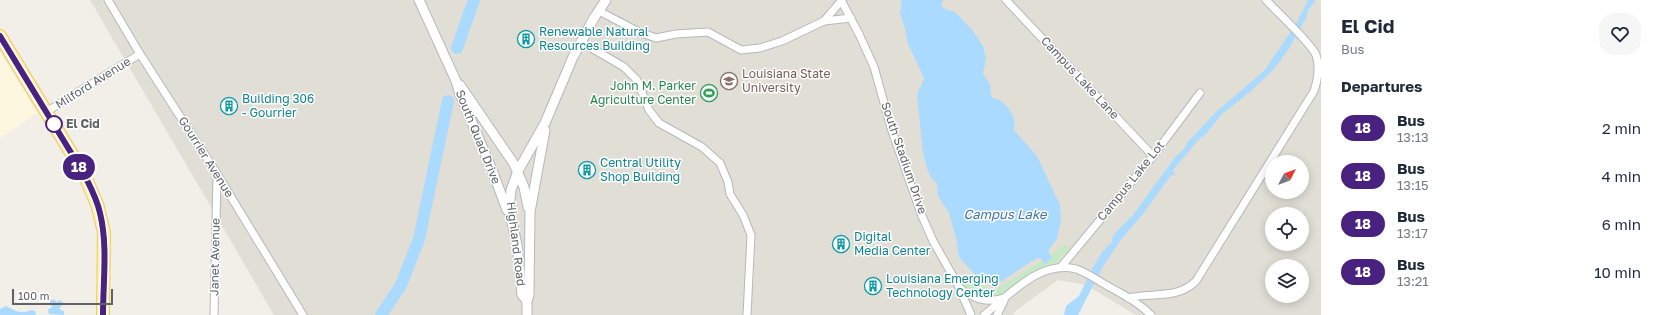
<!DOCTYPE html>
<html lang="en">
<head>
<meta charset="utf-8">
<style>
  body { margin:0; font-family:"Golos Text",sans-serif; background:#f6f6f7; color:#1f2937; height:100vh; display:flex; flex-direction:column; font-size:15px; white-space:nowrap }
  * { box-sizing:border-box; margin:0 }
  p { font-size:13px; color:#747a83 }
  .icon { flex:none; width:22px; height:22px; fill:none; stroke:currentColor; stroke-width:2; stroke-linecap:round; stroke-linejoin:round }
  .map { position:relative; flex:1; overflow:hidden }
  .panel { display:flex; flex-direction:column; background:#fff; width:340px }
  .panel>* { flex:none }
  .badge { padding:0 8px; border-radius:13px; font-size:14px; line-height:26px }
  .needle { width:26px; rotate:49deg }
  .fabs { position:absolute; left:1265px; top:155px; display:grid; gap:8px }
  .fabs a { display:grid; place-items:center; width:44px; height:44px; border-radius:50%; background:#fff; box-shadow:0 2px 10px #0003; font-size:20px }
  .scale { position:absolute; left:12px; bottom:10px; width:101px; box-sizing:border-box; padding-left:4px; border:2px solid #5f6368; border-top:0; font-size:11px; line-height:14px; white-space:nowrap; color:#5f6368; -webkit-text-stroke:3px #fff; paint-order:stroke }
  .map>.badge { position:absolute; translate:-50% -50%; box-shadow:0 0 0 2px #fff }
  h2 { padding:0 20px; font-size:15px; line-height:36px }
  .round { display:grid; place-items:center; flex:none; width:42px; height:42px; border-radius:16px; background:#f6f6f7 }
  .head { display:flex; align-items:center; justify-content:space-between; height:68px; padding:0 20px }
  h1 { font-size:19px; font-weight:700; line-height:30px }
  ul { padding:0; list-style:none }
  li { display:flex; align-items:center; gap:12px; height:48px; padding:0 20px }
  li div { flex:1 }
  li b { display:block; font-size:15px }
  li em { font-style:normal }
  li .badge { min-width:44px; font-weight:700; text-align:center }
  main { display:flex; flex:1; min-height:0 }
  .map>svg:first-child { display:block }
  .commercial { fill:#fef7e0 }
  .education { fill:#e1ded6; fill-rule:evenodd }
  .green { fill:#c5e8c5 }
  .water { fill:#aadaff }
  .lines { fill:none; stroke-linecap:round; stroke-linejoin:round }
  .river { stroke:#aadaff; stroke-width:12 }
  .minor-casing { stroke:#b5b8bc; stroke-width:9 }
  .tertiary-casing { stroke:#b5b8bc; stroke-width:11 }
  .primary-casing { stroke:#f2c960; stroke-width:14 }
  .minor { stroke:#fff; stroke-width:7 }
  .tertiary { stroke:#fff; stroke-width:9 }
  .primary { stroke:#fff2af; stroke-width:12 }
  .line-casing { stroke:#fff; stroke-width:9 }
  .line { stroke:#49217f; stroke-width:6 }
  .stop-dot { fill:#fff; stroke:#49217f; stroke-width:2 }
  .labels { text-anchor:middle; stroke-width:3; stroke-linejoin:round; paint-order:stroke }
  .culture-label { font-size:12px; fill:#0d838f; stroke:#fff; text-anchor:start }
  .education-label { font-size:12px; fill:#785e54; stroke:#fff; text-anchor:start }
  .street-label { font-size:12px; fill:#5f6368; stroke:#fff }
  .leisure-label { font-size:12px; fill:#27864d; stroke:#fff; text-anchor:end }
  .stop-label { font-size:12px; font-weight:bold; fill:#5f6368; stroke:#fff; text-anchor:start }
  .water-label { font-size:13px; font-style:italic; fill:#4174aa; stroke:#fff }
</style>
</head>
<body>
<main>
<div class="map">
<svg width="1321" height="315" viewBox="0 0 1321 315">
  <rect width="100%" height="100%" fill="#f1efe8"/>
  <polygon class="commercial" points="0,52 37,113 0,138"/>
  <path class="education" d="M 90,0 L 1321,0 L 1321,315 L 1136,315 L 1086,285 L 1058,280 L 1014,312 L 1013,315 L 274,315 ZM 1272,162 L 1302,162 L 1302,192 L 1272,192 ZM 1272,214 L 1302,214 L 1302,244 L 1272,244 ZM 1272,266 L 1302,266 L 1302,296 L 1272,296 Z"/>
  <path class="green" d="M 1065,244 L 1070,248 L 1054,264 L 1026,277 L 1002,294 L 994,297 L 980,297 L 964,287 L 958,278 C 972,275 983,292 998,288 L 1042,261 L 1045,264 L 1052,258 L 1050,255 Z"/>
  <g class="water">
    <path d="M 902,0 L 943,0 L 941,6 L 947,10 L 955,12 L 973,31 L 983,46 L 986,59 L 983,74 L 991,86 L 990,90 L 992,98 C 1001,98 1013,111 1014,120 C 1015,124 1014,127 1014,130 L 1037,156 L 1060,205 L 1061,220 L 1057,239 L 1048,251 L 1052,258 L 1045,264 L 1041,259 L 1037,258 L 1002,281 L 993,283 L 987,282 L 977,277 L 959,257 L 956,238 L 949,213 L 938,196 L 937,183 L 932,179 L 928,171 L 923,153 L 917,95 L 924,78 L 908,44 L 904,25 L 900,14 Z"/>
    <polygon points="1308,0 1316,0 1308,10 1307,16 1288,50 1274,69 1250,92 1222,114 1205,135 1200,138 1173,170 1175,175 1171,175 1143,214 1120,241 1102,268 1078,315 1064,315 1066,306 1079,296 1094,265 1103,251 1112,242 1113,235 1133,215 1176,156 1184,149 1187,143 1216,112 1264,71 1296,24"/>
    <polygon points="53,299 57,302 59,300 63,302 62,305 59,309 64,311 64,315 49,314 48,311 49,308 50,309 52,307 50,304 50,301"/>
    <path d="M 6,306 C 12,309 18,313 25,312 C 30,311 30,309 35,311 L 36,315 L 0,315 L 0,309 Z"/>
  </g>
  <g class="lines">
    <g class="river">
      <polyline points="457,48 474,0"/>
      <polyline points="381,315 401,285 419,239 448,101"/>
    </g>
    <g class="minor-casing">
      <g id="minor">
        <polyline points="108,0 140,54 217,174 303,315"/>
        <polyline points="841,0 859,34 874,67 892,131 922,216 933,241 958,285 971,315"/>
        <polyline points="1006,0 1153,156"/>
        <polyline points="599,11 639,32 656,38 676,34 708,32 741,50 760,48 782,41 824,21 842,0"/>
        <polyline points="824,21 851,18"/>
        <polyline points="581,42 624,67 637,80 649,110 659,123 702,147 720,163 728,182 730,194 743,215 751,235 747,315"/>
        <polyline points="46,112 140,54"/>
        <polyline points="1061,267 1153,156 1200,93"/>
        <path d="M 960,288 C 972,299 988,303 1004,298"/>
        <path d="M 1128,298 C 1152,292 1177,300 1196,281 L 1314,91 C 1318,79 1320,67 1316,55 C 1312,44 1276,11 1266,0"/>
        <polyline points="214,315 217,175"/>
        <path d="M 984,315 C 1010,295 1039,260 1076,269 C 1086,272 1097,280 1106,285 C 1122,294 1138,302 1151,315"/>
        <polyline points="997,315 1004,301"/>
      </g>
    </g>
    <g class="tertiary-casing">
      <g id="tertiary">
        <polyline points="419,0 456,81 460,94 492,170 507,210"/>
        <polyline points="460,85 514,164 524,187 528,207"/>
        <polyline points="527,300 522,295 517,245 509,209 511,190 518,171 545,123 573,57 594,18 606,0"/>
        <polyline points="527,315 527,300 529,295 530,212 545,130"/>
      </g>
    </g>
    <g class="primary-casing">
      <polyline id="primary" points="0,36 84,174 97,204 104,232 103,315"/>
    </g>
    <use href="#minor" class="minor"/>
    <use href="#tertiary" class="tertiary"/>
    <use href="#primary" class="primary"/>
  </g>
  <g class="lines">
    <g class="line-casing">
      <path id="line" d="M 0,36 L 84,174 C 90,186 97,199 100,213 C 108,246 103,282 103,315"/>
    </g>
    <use href="#line" class="line"/>
  </g>
  <defs>
    <g id="building-ring" transform="scale(0.9)"><circle r="9.5" fill="#fff" stroke="#0f9aa8" stroke-width="1.5"/><path d="M-4-6H4V6H1V3H-1V6H-4ZM-2.5-4.3h1.7v1.8h-1.7ZM.8-4.3h1.7v1.8H.8ZM-2.5-1h1.7V.8h-1.7ZM.8-1h1.7V.8H.8Z" fill="#0f9aa8"/></g>
    <g id="university-ring" transform="scale(0.9)"><circle r="9.5" fill="#fff" stroke="#8d6e63" stroke-width="1.5"/><path d="M0-5L7-2L0 1L-7-2ZM-4 1L0 2.5L4 1V4Q0 6-4 4Z" fill="#8d6e63"/></g>
    <g id="stadium-ring" transform="scale(0.9)"><circle r="9.5" fill="#fff" stroke="#2e9e5b" stroke-width="1.5"/><path d="M0-5a6.5 5 0 1 0 0 10a6.5 5 0 1 0 0-10ZM-3.5-1.8h7v3.6h-7Z" fill="#2e9e5b"/></g>
  </defs>
  <g fill-rule="evenodd">
    <use href="#building-ring" x="526" y="39"/>
    <use href="#university-ring" x="729" y="81"/>
    <use href="#stadium-ring" x="709" y="93"/>
    <use href="#building-ring" x="229" y="106"/>
    <use href="#building-ring" x="587" y="170"/>
    <use href="#building-ring" x="841" y="244"/>
    <use href="#building-ring" x="873" y="286"/>
  </g>
  <circle class="stop-dot" cx="54" cy="124" r="8"/>
  <g class="labels">
    <g class="culture-label">
      <text x="539" y="36">Renewable Natural<tspan x="539" dy="14">Resources Building</tspan></text>
      <text x="242" y="103">Building 306<tspan x="242" dy="14">- Gourrier</tspan></text>
      <text x="600" y="167">Central Utility<tspan x="600" dy="14">Shop Building</tspan></text>
      <text x="854" y="241">Digital<tspan x="854" dy="14">Media Center</tspan></text>
      <text x="886" y="283">Louisiana Emerging<tspan x="886" dy="14">Technology Center</tspan></text>
    </g>
    <g class="education-label">
      <text x="742" y="78">Louisiana State<tspan x="742" dy="14">University</tspan></text>
    </g>
    <g class="street-label">
      <text transform="translate(1080 78) rotate(47)" y="4">Campus Lake Lane</text>
      <text transform="translate(93 83) rotate(-32)" y="4">Milford Avenue</text>
      <text transform="translate(478 137) rotate(68)" y="4">South Quad Drive</text>
      <text transform="translate(206 157) rotate(58)" y="4">Gourrier Avenue</text>
      <text transform="translate(904 158) rotate(71)" y="4">South Stadium Drive</text>
      <text transform="translate(1131 181) rotate(-51)" y="4">Campus Lake Lot</text>
      <text transform="translate(516 244) rotate(83)" y="4">Highland Road</text>
      <text transform="translate(215 257) rotate(-89)" y="4">Janet Avenue</text>
    </g>
    <g class="leisure-label">
      <text x="696" y="90">John M. Parker<tspan x="696" dy="14">Agriculture Center</tspan></text>
    </g>
    <g class="stop-label">
      <text x="66" y="128">El Cid</text>
    </g>
    <g class="water-label">
      <text x="1005" y="219">Campus Lake</text>
    </g>
  </g>
</svg>
<div class="fabs">
<a><svg class="needle" viewBox="-14 -14 28 28"><path d="M0-13l5 13h-10z" fill="#e53935"/><path d="M0 13l5-13h-10z" fill="#747a83"/></svg></a>
<a><svg class="icon" aria-label="locate" viewBox="0 0 24 24"><circle cx="12" cy="12" r="6"/><path d="M12 2v4M12 18v4M2 12h4M18 12h4"/></svg></a>
<a><svg class="icon" aria-label="layers" viewBox="0 0 24 24"><path d="M12 4l9 5-9 5-9-5zM3 14l9 5 9-5"/></svg></a>
</div>
<div class="scale">100 m</div>
<b class="badge" style="left:79px;top:167px;background:#49217f;color:#fff">18</b>
</div>
<section class="panel">
<div class="head"><div><h1>El Cid</h1><p>Bus</p></div><a class="round"><svg class="icon" aria-label="heart" viewBox="0 0 24 24"><path d="M12 20l-8-8c-3-5 5-10 8-4 3-6 11-1 8 4z"/></svg></a></div>
<h2>Departures</h2>
<ul>
<li><span class="badge" style="background:#49217f;color:#fff">18</span><div><b>Bus</b><p>13:13</p></div><em>2 min</em></li>
<li><span class="badge" style="background:#49217f;color:#fff">18</span><div><b>Bus</b><p>13:15</p></div><em>4 min</em></li>
<li><span class="badge" style="background:#49217f;color:#fff">18</span><div><b>Bus</b><p>13:17</p></div><em>6 min</em></li>
<li><span class="badge" style="background:#49217f;color:#fff">18</span><div><b>Bus</b><p>13:21</p></div><em>10 min</em></li>
</ul>
</section>
</main>
</body>
</html>
